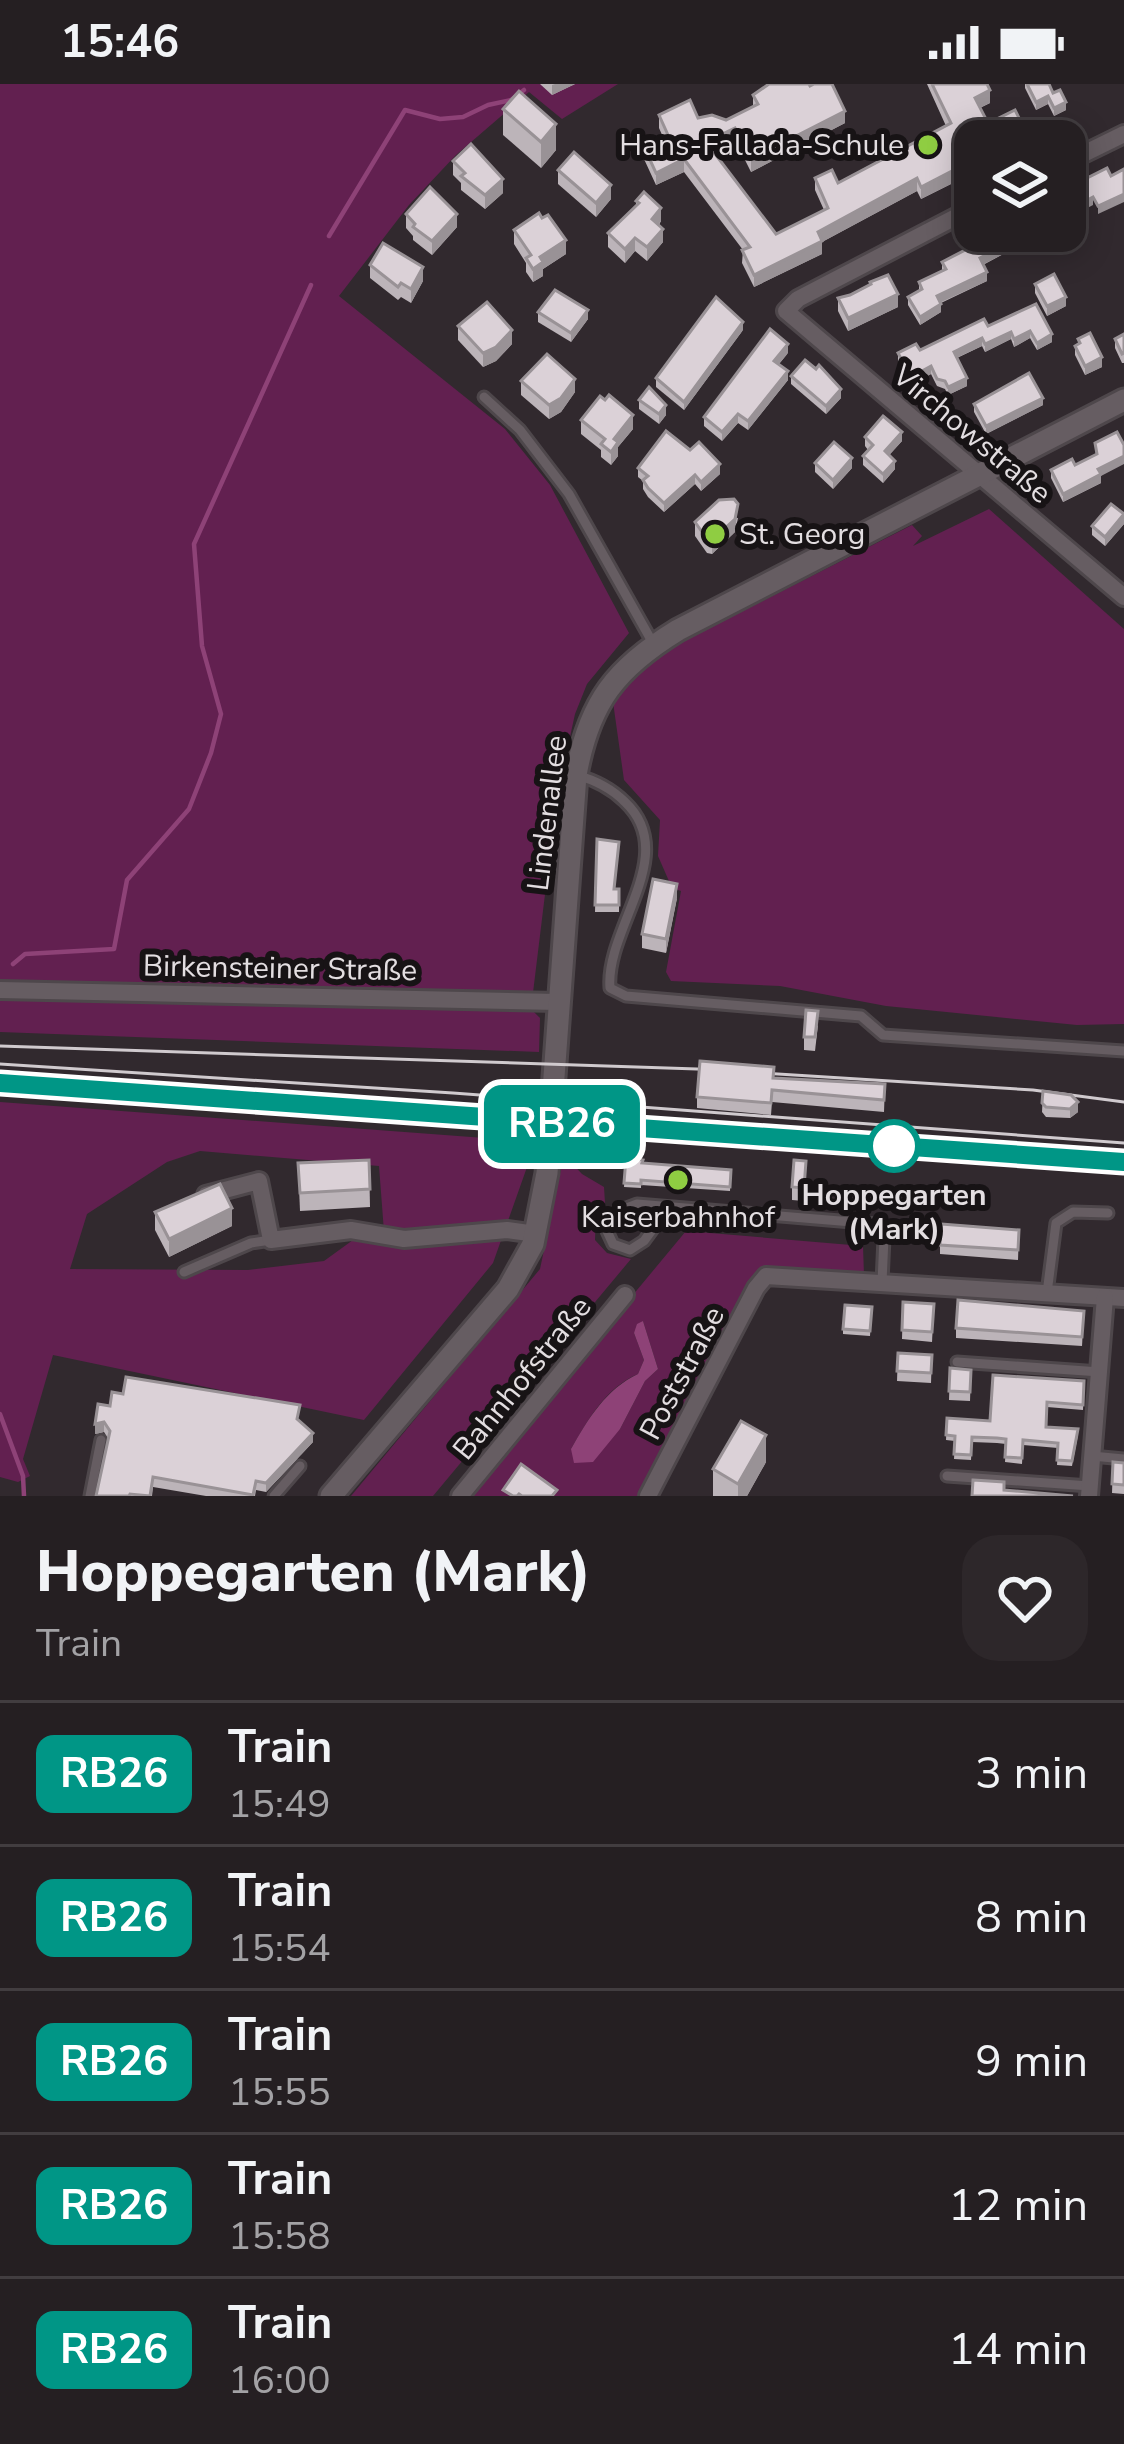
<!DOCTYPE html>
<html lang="en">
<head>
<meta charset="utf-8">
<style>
  body { margin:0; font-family:"Nunito Sans",sans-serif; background:#2d272a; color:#f1f3f6; height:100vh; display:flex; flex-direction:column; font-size:45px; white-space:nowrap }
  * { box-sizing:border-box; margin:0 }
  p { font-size:39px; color:#a3a2a5 }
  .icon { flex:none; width:66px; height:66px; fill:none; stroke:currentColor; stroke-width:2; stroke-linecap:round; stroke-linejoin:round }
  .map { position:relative; height:1412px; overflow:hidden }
  .sheet { display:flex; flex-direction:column; background:#251f22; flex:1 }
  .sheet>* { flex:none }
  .badge { padding:0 24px; border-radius:18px; font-size:42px; line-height:78px }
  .tools { position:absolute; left:954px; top:36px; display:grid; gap:24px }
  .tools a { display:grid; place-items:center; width:132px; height:132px; border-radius:24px; background:#251f22; box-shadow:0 6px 30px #0003,0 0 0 3px #423d40; font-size:60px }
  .map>.badge { position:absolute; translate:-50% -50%; box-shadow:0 0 0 6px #fff }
  .round { display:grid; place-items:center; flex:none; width:126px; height:126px; border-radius:36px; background:#2d272a }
  .headline { display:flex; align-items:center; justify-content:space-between; height:204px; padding:0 36px }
  h1 { font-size:57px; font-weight:800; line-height:90px }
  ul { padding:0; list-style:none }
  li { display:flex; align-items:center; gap:36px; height:144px; padding:0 36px; border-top:3px solid #423d40 }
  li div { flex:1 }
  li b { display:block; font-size:45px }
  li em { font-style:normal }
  li .badge { min-width:132px; font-weight:700; text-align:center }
  .status { display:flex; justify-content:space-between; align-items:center; height:84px; padding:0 60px; background:#251f22; direction:ltr }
  .status svg { height:33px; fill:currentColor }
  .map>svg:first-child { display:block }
  .green { fill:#622050; fill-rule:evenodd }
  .water { fill:#8e4277 }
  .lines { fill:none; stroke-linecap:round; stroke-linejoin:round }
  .stream { stroke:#8e4277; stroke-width:4.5 }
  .service-casing { stroke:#4e474b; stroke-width:15 }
  .minor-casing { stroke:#4e474b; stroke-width:22 }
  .tertiary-casing { stroke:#4e474b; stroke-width:27 }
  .service { stroke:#665d62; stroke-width:9 }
  .minor { stroke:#665d62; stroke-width:16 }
  .tertiary { stroke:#665d62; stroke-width:21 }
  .tram { stroke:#d0cace; stroke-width:3 }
  .rail { stroke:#d0cace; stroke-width:4.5; stroke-dasharray:18 9; stroke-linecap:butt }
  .wall { fill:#bcb4b9 }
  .shaded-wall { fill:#999296 }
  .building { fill:#dbd1d7; stroke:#999296; stroke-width:3 }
  .line-casing { stroke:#fff; stroke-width:27 }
  .line { stroke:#009686; stroke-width:18 }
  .poi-dot { fill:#8fcd42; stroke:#171315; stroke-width:4.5 }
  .stop-dot { fill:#fff; stroke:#009686; stroke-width:6 }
  .labels { text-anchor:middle; stroke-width:12; stroke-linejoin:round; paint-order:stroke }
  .poi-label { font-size:30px; fill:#e3dee1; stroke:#171315; text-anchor:end }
  .street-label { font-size:30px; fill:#e3dee1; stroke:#171315 }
  .stop-label { font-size:30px; font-weight:bold; fill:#e3dee1; stroke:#171315 }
</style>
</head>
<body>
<div class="status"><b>15:46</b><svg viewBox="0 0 49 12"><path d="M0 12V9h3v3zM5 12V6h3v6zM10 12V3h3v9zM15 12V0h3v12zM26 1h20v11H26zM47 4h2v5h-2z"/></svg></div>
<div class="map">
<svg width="1124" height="1412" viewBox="0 0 1124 1412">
  <rect width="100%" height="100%" fill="#31292e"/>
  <g class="green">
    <polygon points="0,0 618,0 562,35 529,8 456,71 409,121 339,212 505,345 550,401 629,549 587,600 575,630 557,712 531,925 540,934 539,968 0,948"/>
    <polygon points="989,425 1124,545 1124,940 1077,941 886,922 780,902 671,897 666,888 681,807 672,804 658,772 660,736 624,696 613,618 623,599 652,573 912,441 922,452 913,462"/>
    <path d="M 0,1018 L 498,1055 L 532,1069 L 493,1179 L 364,1336 L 53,1271 L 23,1375 L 30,1392 L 18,1398 L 0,1393 ZM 200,1067 L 379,1082 L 385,1161 L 353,1156 L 324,1177 L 248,1186 L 70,1185 L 87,1130 L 167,1078 Z"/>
    <polygon points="564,1071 582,1090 604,1103 605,1119 596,1130 595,1156 607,1169 631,1175 433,1412 351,1412 540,1185"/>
    <path d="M 686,1147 L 863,1162 L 864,1191 L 763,1184 L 755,1190 L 638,1412 L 466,1412 ZM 643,1237 L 658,1285 L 645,1297 L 620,1345 L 571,1365 C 588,1336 605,1304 638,1290 L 644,1276 L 634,1249 Z"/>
  </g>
  <path class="water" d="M 643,1237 L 658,1285 L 645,1297 L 620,1345 L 593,1378 L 574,1379 L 571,1365 C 588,1335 606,1305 638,1290 L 644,1276 L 634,1249 L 637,1240 Z"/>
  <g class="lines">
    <g class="stream">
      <polyline points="329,152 405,26 440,35 463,33 488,21 511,16 524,6"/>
      <polyline points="13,880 25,870 114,865 127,796 189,725 211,669 221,630 202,562 194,460 311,201"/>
      <polyline points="0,1330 23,1392 24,1412"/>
    </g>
    <g class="service-casing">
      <g id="service">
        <polyline points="484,313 520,346 569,410 654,561"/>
        <path d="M 576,691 C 595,696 611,704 625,718 C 681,771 605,844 610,904 L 626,912 L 861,932 L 883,951 L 1124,967"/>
        <polyline points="669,1123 644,1157 630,1166 613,1160 607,1147 608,1131 637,1120 876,1140 884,1154 882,1198"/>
        <polyline points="184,1188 251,1159 271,1156"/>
        <polyline points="1047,1209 1056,1139 1073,1128 1108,1129"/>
        <polyline points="957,1278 1100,1288"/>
        <polyline points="1092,1372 1124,1375"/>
        <polyline points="947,1392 1090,1402"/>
        <polyline points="90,1412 101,1356"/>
        <polyline points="274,1412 300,1382"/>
      </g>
    </g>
    <g class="minor-casing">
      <g id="minor">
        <polyline points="1065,79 1124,50"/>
        <polyline points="975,123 798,215 786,227 1124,513"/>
        <polyline points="0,906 558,918"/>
        <polyline points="206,1111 259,1097 271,1156 351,1146 404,1155 507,1146 536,1150"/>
        <polyline points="460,1412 625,1211"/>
        <polyline points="648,1412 756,1204 766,1192 1124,1214"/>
        <polyline points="1089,1412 1105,1213"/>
      </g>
    </g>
    <g class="tertiary-casing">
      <path id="tertiary" d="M 331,1412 L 508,1205 L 533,1160 L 547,1089 L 576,691 C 589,618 616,584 678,546 L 1124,316"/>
    </g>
    <use href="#service" class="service"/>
    <use href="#minor" class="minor"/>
    <use href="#tertiary" class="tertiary"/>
    <g class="tram">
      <polyline points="0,962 697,985 1033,1006 1124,1018"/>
      <polyline points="0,980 453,1009 1124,1059"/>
    </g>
    <polyline class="rail" points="0,999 1124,1078"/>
  </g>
  <g class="wall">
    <polygon points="540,0 575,0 552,11"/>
    <polygon points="927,0 987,0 990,19 980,24 989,53 981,57 975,57 975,88 921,115 917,107 822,158 822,170 754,203 742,179 743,166 684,88 656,101 644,75 644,63 663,53 659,44 659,31 726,36 753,22 753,11 845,39 751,88 735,56 713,67 776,150 824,126 815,106 815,94 838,99 946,42"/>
    <polygon points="1025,0 1049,0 1066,26 1054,32 1048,20 1036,26 1025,4"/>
    <polygon points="503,25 556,66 541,84 503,51"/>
    <polygon points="995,36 1026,57 1001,57 995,45"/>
    <polygon points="453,77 503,109 485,125 461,106 461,99 453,91"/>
    <polygon points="558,86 611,115 596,133 558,100"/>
    <polygon points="636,117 661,137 659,141 663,158 647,177 635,167 625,179 608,163 608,149 636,122"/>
    <polygon points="406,130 457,143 432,171 413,156 413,152 406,144"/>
    <polygon points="514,146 566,170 543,185 543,192 533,198 526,188 526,179 514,160"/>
    <polygon points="1009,167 983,181 987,197 941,219 941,228 920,241 908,221 908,213 919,207 919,198 942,187 942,178"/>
    <polygon points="370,181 423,197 411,219 401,213 398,216 370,194"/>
    <polygon points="870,198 898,223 848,247 838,227 838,214 850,211 870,201"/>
    <polygon points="1035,200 1066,222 1047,232 1035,209"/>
    <polygon points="1036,220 1052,258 1037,266 1030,254 1014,263 1011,255 985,268 982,262 957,274 967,302 948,311 945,305 937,302 931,290 911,301 898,277 898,269 920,266 988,242"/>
    <polygon points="538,228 588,235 571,258 538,238"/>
    <polygon points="458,242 512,260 496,277 483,283 458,256"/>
    <polygon points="743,246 684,326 656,303 656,294"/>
    <polygon points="1124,250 1124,279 1122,279 1115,264 1115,255"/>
    <polygon points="1078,255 1102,283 1085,291 1075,271 1075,262 1078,260"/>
    <polygon points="788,269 779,280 788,296 748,346 738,339 722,357 704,342 704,333"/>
    <polygon points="791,292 841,314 826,330 791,300"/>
    <polygon points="521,297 575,308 561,328 549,335 521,311"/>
    <polygon points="639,316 666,331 659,340 639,325"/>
    <polygon points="974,320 1043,321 986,350 974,328"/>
    <polygon points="581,336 633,345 618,363 618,372 611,381 601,373 601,366 581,350"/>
    <polygon points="865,353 902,357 889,371 895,385 883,399 863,381 863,372 868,366 865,362"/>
    <polygon points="1095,359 1101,399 1063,418 1051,394 1051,386 1075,381 1096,371"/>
    <polygon points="815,379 852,384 833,405 815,388"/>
    <polygon points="638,384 720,390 701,407 695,400 664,428 648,413 643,405 643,397 638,393"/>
    <polygon points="1124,430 1124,440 1105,462 1092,451 1092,442"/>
    <polygon points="738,434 735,448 712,470 707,469 695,452 695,438"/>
    <polygon points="597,755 614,805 619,805 619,828 595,828"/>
    <polygon points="677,814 666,869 642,864 642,850"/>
    <polygon points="818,941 815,967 804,966 804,953"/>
    <polygon points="774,994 885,1000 884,1028 772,1018 771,1031 697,1024 697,1013"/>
    <polygon points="1043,1007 1078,1028 1070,1034 1046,1033 1042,1028"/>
    <polygon points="626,1074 642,1079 731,1086 730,1107 641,1101 641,1104 624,1103"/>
    <polygon points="369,1076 370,1123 300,1127 298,1079"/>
    <polygon points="806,1091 804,1117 792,1116 792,1103"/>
    <polygon points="155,1128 232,1142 169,1173 155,1146"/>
    <polygon points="1019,1146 1018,1176 940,1170 940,1161"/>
    <polygon points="903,1218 934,1220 932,1258 902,1255"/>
    <polygon points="872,1223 870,1252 843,1250 843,1245"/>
    <polygon points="1084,1227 1082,1262 956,1254 956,1244"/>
    <polygon points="898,1269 932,1271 931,1299 897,1297"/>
    <polygon points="950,1284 971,1286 970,1317 949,1316"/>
    <polygon points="1084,1297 1083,1326 1047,1323 1046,1343 1078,1351 1072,1382 1057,1381 1058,1364 1023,1361 1022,1380 1005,1378 1006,1360 997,1359 972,1358 971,1376 954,1375 955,1357 946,1356 947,1334 990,1337"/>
    <polygon points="110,1322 299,1336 313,1358 266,1408 256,1406 255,1412 206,1412 153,1403 152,1412 96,1412 108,1354 104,1348 95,1350"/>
    <polygon points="766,1378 747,1412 713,1412 713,1385"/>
    <polygon points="1113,1378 1124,1379 1124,1410 1112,1409"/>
  </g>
  <g class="shaded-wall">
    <polygon points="555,0 575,0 552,11 552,1"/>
    <polygon points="990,6 990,19 975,26 975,14"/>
    <polygon points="1048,12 1048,20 1036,26 1036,18"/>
    <polygon points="1066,18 1066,26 1054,32 1054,24"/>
    <polygon points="845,27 845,39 751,88 751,75"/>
    <polygon points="556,40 556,66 541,84 541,58"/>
    <polygon points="989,41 989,53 981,57 976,47"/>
    <polygon points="735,44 735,56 706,70 706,58"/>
    <polygon points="1026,48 1026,57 1008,57"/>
    <polygon points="684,75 684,88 656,101 656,89"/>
    <polygon points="975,75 975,88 921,115 921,103"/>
    <polygon points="917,94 917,107 822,158 822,170 754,203 754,191 818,148"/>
    <polygon points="503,95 503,109 485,125 485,111"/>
    <polygon points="611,101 611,115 596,133 596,119"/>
    <polygon points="1124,110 1124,118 1098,130 1098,122"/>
    <polygon points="1093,113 1093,121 1065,136 1065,128"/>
    <polygon points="661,124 661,137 652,148 652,135"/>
    <polygon points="457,130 457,143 432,171 432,157"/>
    <polygon points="663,145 663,158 647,177 647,163"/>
    <polygon points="1031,147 1046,147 1031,155"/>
    <polygon points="635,154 635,167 625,179 625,165"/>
    <polygon points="566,156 566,170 543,185 543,192 533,198 533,185 540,173"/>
    <polygon points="1009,159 1009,167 980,182 980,174"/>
    <polygon points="423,183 423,197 411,219 411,205"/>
    <polygon points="987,188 987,197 937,220 937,212"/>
    <polygon points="898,210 898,223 848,247 848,234"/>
    <polygon points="1066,213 1066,222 1047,232 1047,222"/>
    <polygon points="941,220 941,228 920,241 920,233"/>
    <polygon points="588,226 588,235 571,258 571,249"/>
    <polygon points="743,238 743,246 684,326 684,318"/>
    <polygon points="512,246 512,260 496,277 483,283 483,269"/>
    <polygon points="1030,247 1030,254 1014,263 1014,255"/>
    <polygon points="1011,248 1011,255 985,268 985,260"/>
    <polygon points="1052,250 1052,258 1037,266 1037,259"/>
    <polygon points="982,254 982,262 954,275 954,268"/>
    <polygon points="788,260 788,269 774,286 774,277"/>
    <polygon points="1102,273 1102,283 1085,291 1085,282"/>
    <polygon points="931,282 931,290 911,301 911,293"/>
    <polygon points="788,287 788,296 748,346 748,337"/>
    <polygon points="967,294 967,302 948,311 948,303"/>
    <polygon points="575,295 575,308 561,328 549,335 549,321"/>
    <polygon points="841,305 841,314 826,330 826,322"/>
    <polygon points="1043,314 1043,321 986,350 986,342"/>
    <polygon points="666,321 666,331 659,340 659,330"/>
    <polygon points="738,330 738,339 722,357 722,348"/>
    <polygon points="633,331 633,345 618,363 618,372 611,381 611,368 614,355"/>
    <polygon points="902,348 902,357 885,376 885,367"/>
    <polygon points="1124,372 1124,380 1101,392 1101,399 1063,418 1063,410 1098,385"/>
    <polygon points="852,374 852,384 833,405 833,396"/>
    <polygon points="895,377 895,385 883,399 883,390"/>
    <polygon points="720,380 720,390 701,407 701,398"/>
    <polygon points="695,391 695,400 664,428 664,419"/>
    <polygon points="738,420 735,448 712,470 712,456"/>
    <polygon points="1124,430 1124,440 1105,462 1105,453"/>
    <polygon points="677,800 677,814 666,869 666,855"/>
    <polygon points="1078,1018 1078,1028 1070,1034 1070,1025"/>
    <polygon points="232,1124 232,1142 169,1173 169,1155"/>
    <polygon points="104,1338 104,1348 95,1350 95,1340"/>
    <polygon points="313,1349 313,1358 266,1408 266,1399"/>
    <polygon points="766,1351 766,1378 747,1412 738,1412 738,1400"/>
  </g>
  <g class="building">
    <polygon points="769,0 809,0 810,2 814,0 832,0 845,27 751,75 735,44 706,58 776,150 828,124 815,94 832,86 838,99 951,39 932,0 987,0 990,6 975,14 989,41 976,47 981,57 975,57 975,75 921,103 917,94 818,148 822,157 754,191 742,166 750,163 684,75 656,89 644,63 668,51 659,31 690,16 698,34 712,31 726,36 758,20 753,11"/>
    <polygon points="1027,0 1049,0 1053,9 1060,6 1066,18 1054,24 1048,12 1036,18"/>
    <polygon points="519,7 556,40 541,58 503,25"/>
    <polygon points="1015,26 1026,48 1006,57 995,36"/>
    <polygon points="471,60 503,95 485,111 461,92 465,89 453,77"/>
    <polygon points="574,68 611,101 596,119 558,86"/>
    <polygon points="1107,84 1111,92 1124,85 1124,110 1098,122 1093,113 1065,128 1065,99 1082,90 1085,95"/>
    <polygon points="430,103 457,130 432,157 413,143 415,140 406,130"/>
    <polygon points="644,108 661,124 652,135 663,145 647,163 635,154 625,165 608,149 639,119 636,117"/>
    <polygon points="539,129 542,134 548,131 566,156 540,173 543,178 533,185 526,174 531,171 514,146"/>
    <polygon points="1002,147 1009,159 980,174 987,188 937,212 941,220 920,233 908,213 922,205 919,198 946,185 942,178"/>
    <polygon points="383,159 423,183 411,205 401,199 398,203 370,181"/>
    <polygon points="1054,190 1066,213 1047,222 1035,200"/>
    <polygon points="888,191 898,210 848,234 838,214 850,211 871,200 870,198"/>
    <polygon points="555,206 588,226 571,249 538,228"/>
    <polygon points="716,213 743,238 684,318 656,294"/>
    <polygon points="487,218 512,246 496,263 483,269 458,242"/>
    <polygon points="1036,220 1052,250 1037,259 1030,247 1014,255 1011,248 985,260 982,254 954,268 967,294 948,303 945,297 937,295 931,282 911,293 898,269 916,260 920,266 984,235 988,242"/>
    <polygon points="770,245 788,260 774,277 788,287 748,337 738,330 722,348 704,333"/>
    <polygon points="1090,249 1102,273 1085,282 1075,262 1080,259 1078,255"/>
    <polygon points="1124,250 1124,269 1122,270 1115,255"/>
    <polygon points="547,270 575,295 561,314 549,321 521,297"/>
    <polygon points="805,276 816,285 819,281 841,305 826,322 791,292"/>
    <polygon points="1029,289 1043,314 986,342 974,320"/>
    <polygon points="649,303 666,321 659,330 639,316"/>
    <polygon points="609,311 633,331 614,355 618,358 611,368 601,360 605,355 581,336 600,312 605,316"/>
    <polygon points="883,332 902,348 885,367 895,377 883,390 863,372 873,361 865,353"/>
    <polygon points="666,347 690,366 699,358 720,380 701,398 695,391 664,419 648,404 643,396 648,392 638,384"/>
    <polygon points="1117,348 1124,361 1124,372 1098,385 1101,390 1063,410 1051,386 1072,375 1075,381 1097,370 1095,359"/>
    <polygon points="834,358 852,374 833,396 815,379"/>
    <polygon points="734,415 738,420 735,435 712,456 707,455 695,438 719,416"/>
    <polygon points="1111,420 1124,430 1105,453 1092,442"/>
    <polygon points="597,755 619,758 614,805 619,805 619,821 595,821"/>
    <polygon points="653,795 677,800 666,855 642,850"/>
    <polygon points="806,926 818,927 815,953 804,953"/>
    <polygon points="700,977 774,983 773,994 885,1000 884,1016 772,1006 771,1019 697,1013"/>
    <polygon points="1043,1007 1071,1011 1078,1018 1070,1025 1046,1023 1042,1019"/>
    <polygon points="626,1074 643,1076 642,1079 731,1086 730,1103 641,1096 641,1100 624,1099"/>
    <polygon points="369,1076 370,1105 300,1109 298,1079"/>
    <polygon points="794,1076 806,1077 804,1104 792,1103"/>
    <polygon points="220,1100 232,1124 169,1155 155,1128"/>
    <polygon points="941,1140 1019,1146 1018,1166 940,1161"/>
    <polygon points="958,1216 1084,1227 1082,1253 956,1244"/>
    <polygon points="903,1218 934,1220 932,1248 902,1246"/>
    <polygon points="845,1221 872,1223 870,1247 843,1245"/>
    <polygon points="898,1269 932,1271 931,1289 897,1287"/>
    <polygon points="950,1284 971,1286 970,1308 949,1307"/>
    <polygon points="993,1291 1084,1297 1083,1321 1047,1318 1046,1343 1078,1345 1072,1377 1057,1376 1058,1359 1023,1356 1022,1374 1005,1373 1006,1355 997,1354 972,1353 971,1371 954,1370 955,1352 946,1351 947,1334 990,1337"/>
    <polygon points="126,1293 300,1321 297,1335 313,1349 266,1399 256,1397 253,1411 153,1393 150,1412 130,1410 129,1412 96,1412 110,1347 104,1338 95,1340 98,1320 110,1322 112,1308 123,1310"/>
    <polygon points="741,1337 766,1351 738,1400 713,1385"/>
    <polygon points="1113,1378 1124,1379 1124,1401 1112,1400"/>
    <polygon points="521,1380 557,1406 552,1412 522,1412 519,1410 517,1412 513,1412 503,1406"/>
    <polygon points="973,1396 1004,1398 1004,1406 1073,1412 972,1412"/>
  </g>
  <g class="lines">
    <g class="line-casing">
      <polyline id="line" points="0,999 1124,1078"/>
    </g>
    <use href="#line" class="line"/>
  </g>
  <g class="poi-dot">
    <circle cx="928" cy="61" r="12"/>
    <circle cx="715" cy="450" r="12"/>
    <circle cx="678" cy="1096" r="12"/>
  </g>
  <circle class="stop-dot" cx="894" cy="1062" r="24"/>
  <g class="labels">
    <g class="poi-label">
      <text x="904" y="71">Hans-Fallada-Schule</text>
      <text x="739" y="460" text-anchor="start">St. Georg</text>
      <text x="678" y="1143" text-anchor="middle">Kaiserbahnhof</text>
    </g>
    <g class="street-label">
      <text transform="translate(972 350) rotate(40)" y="10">Virchowstraße</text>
      <text transform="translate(547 729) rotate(-83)" y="10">Lindenallee</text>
      <text transform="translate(280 884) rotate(1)" y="10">Birkensteiner Straße</text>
      <text transform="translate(682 1289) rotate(-62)" y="10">Poststraße</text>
      <text transform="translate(522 1294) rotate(-51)" y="10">Bahnhofstraße</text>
    </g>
    <g class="stop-label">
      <text x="894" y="1121">Hoppegarten<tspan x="894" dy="34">(Mark)</tspan></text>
    </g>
  </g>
</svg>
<div class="tools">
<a><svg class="icon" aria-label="layers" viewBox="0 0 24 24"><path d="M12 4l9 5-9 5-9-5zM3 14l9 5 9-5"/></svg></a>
</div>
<b class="badge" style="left:562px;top:1040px;background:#009686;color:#fff">RB26</b>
</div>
<section class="sheet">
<div class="headline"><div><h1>Hoppegarten (Mark)</h1><p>Train</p></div><a class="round"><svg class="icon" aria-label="heart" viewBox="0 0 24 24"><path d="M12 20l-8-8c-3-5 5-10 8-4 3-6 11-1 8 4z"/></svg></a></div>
<ul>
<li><span class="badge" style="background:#009686;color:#fff">RB26</span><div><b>Train</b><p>15:49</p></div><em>3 min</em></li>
<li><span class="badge" style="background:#009686;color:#fff">RB26</span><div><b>Train</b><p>15:54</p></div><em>8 min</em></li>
<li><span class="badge" style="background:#009686;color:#fff">RB26</span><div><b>Train</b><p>15:55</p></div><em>9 min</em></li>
<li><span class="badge" style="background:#009686;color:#fff">RB26</span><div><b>Train</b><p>15:58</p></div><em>12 min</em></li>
<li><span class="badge" style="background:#009686;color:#fff">RB26</span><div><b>Train</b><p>16:00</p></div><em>14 min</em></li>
</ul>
</section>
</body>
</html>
